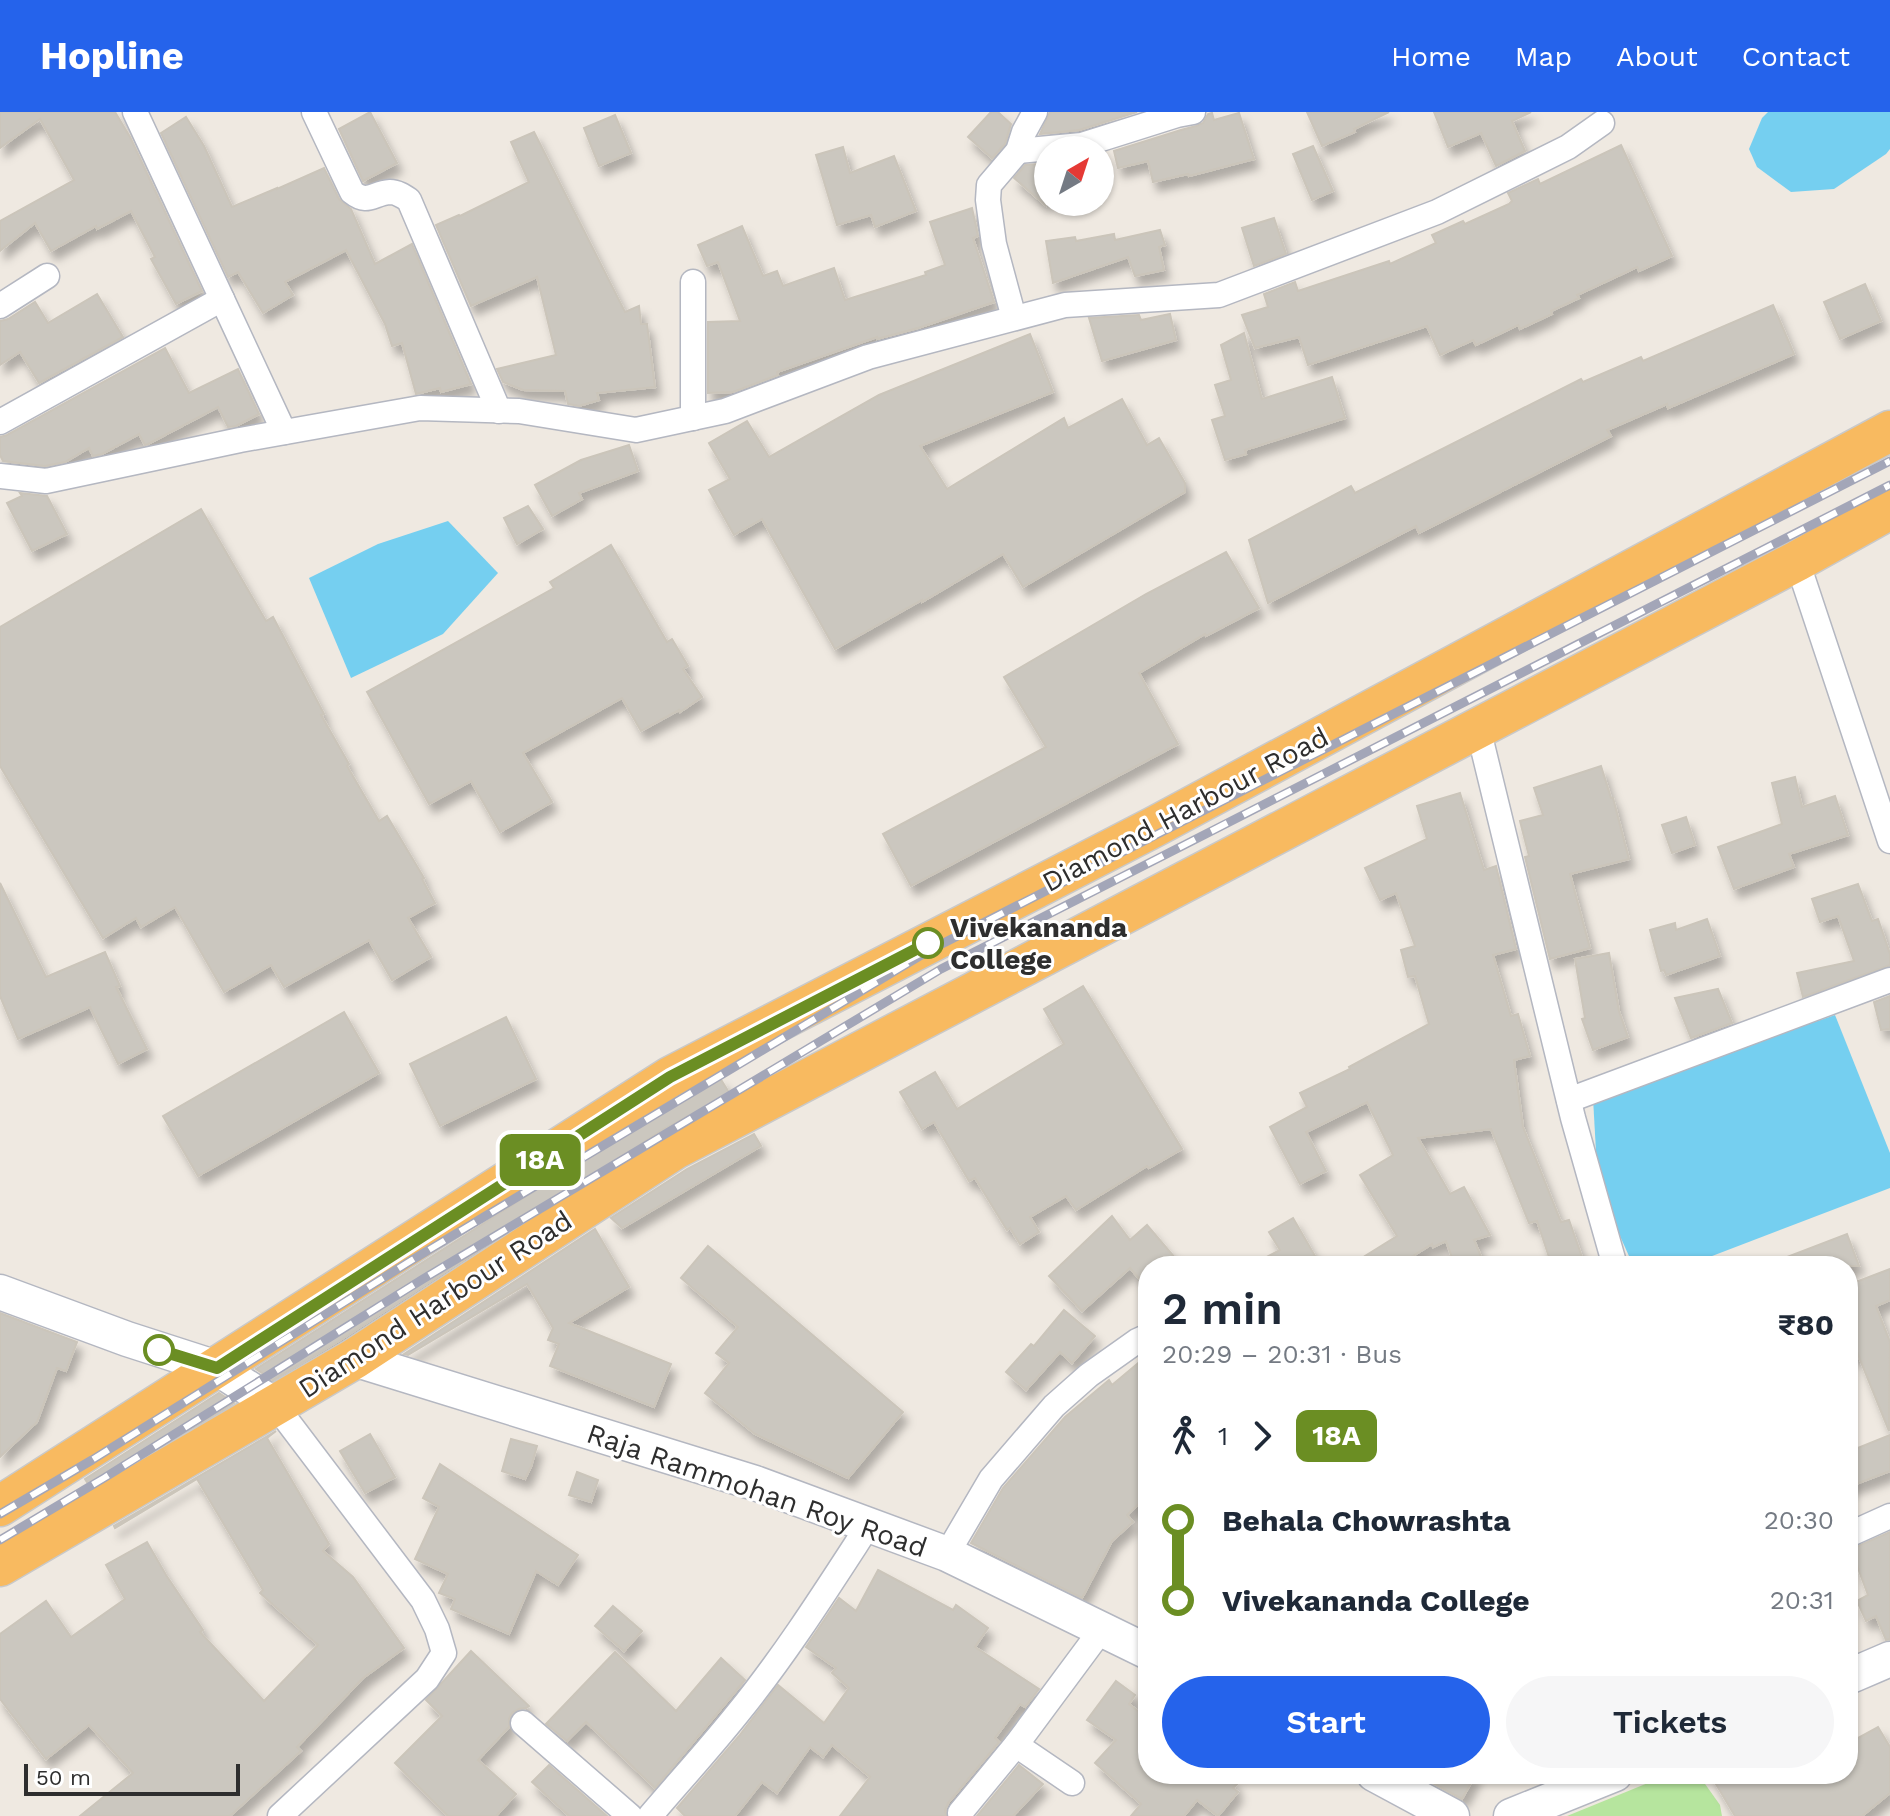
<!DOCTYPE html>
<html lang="en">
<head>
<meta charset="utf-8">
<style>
  body { margin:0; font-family:"Work Sans",sans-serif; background:#f6f6f7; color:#1f2937; height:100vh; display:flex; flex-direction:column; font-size:30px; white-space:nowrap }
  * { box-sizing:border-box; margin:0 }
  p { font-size:26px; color:#747a83 }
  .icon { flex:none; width:44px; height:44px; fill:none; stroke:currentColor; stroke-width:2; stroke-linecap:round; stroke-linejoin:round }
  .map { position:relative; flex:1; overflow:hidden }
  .sheet { position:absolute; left:1138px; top:1144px; width:720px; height:528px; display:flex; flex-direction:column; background:#fff; border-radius:32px; box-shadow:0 2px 6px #0004 }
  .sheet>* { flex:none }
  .badge { padding:0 16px; border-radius:12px; font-size:28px; line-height:52px }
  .needle { width:52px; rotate:39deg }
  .buttons { position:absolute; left:1034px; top:24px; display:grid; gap:16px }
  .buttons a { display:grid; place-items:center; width:80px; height:80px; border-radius:50%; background:#fff; box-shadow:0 2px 6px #0004; font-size:40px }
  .scale { position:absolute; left:24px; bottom:20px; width:216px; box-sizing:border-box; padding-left:8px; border:4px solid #2e2e2e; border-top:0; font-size:22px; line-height:28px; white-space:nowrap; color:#2e2e2e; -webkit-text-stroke:6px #fff; paint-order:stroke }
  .map>.badge { position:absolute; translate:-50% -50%; box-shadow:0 0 0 4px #fff }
  .legs { display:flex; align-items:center; gap:12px; height:88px; padding:0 24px; font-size:26px }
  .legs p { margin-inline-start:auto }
  .headline { display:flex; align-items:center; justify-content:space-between; height:136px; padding:0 24px }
  h1 { font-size:44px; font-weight:600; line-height:60px }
  .button { display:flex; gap:16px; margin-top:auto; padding:16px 24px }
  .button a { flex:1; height:92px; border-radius:48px; background:#2563eb; color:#fff; font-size:32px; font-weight:600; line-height:92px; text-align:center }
  .button a+a { background:#f6f6f7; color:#1f2937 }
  ul { padding:0 24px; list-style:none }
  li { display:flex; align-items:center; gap:28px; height:80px; font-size:30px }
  li i { display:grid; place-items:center; width:12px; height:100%; margin:0 10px; background:currentColor }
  li i::after { content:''; width:20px; height:20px; margin:-10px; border:6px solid; border-radius:50%; background:#fff }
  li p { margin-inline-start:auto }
  li:first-child i { background:linear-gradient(#0000 50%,currentColor 0) }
  li:last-child i { background:linear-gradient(currentColor 50%,#0000 0) }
  header { display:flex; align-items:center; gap:48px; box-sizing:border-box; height:112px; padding:0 40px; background:#2563eb; color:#fff }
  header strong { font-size:38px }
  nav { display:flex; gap:44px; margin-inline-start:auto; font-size:28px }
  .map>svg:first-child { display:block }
  .green { fill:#b6e59e }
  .water { fill:#75cff0 }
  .building { fill:#cbc7bf; stroke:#cbc5ba; stroke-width:2; filter:url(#shadow) }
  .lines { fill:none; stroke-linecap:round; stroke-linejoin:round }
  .minor-casing { stroke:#b4b7c1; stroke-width:27 }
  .secondary-casing { stroke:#b4b7c1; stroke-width:37 }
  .trunk-casing { stroke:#c9c9c9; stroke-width:43 }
  .minor { stroke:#fff; stroke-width:24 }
  .secondary { stroke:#fff; stroke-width:34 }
  .trunk { stroke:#f8ba60; stroke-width:40 }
  .rail-casing { stroke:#a3a6b8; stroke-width:9 }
  .rail { stroke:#fff; stroke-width:6; stroke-dasharray:18; stroke-linecap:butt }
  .line-1-casing { stroke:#fff; stroke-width:18 }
  .line-1 { stroke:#6b8e23; stroke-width:12 }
  .stop-1-dot { fill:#fff; stroke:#6b8e23; stroke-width:4 }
  .labels { text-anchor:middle; stroke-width:6; stroke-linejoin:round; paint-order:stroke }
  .street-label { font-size:28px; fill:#2e2e2e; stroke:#fff }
  .stop-label { font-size:28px; font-weight:bold; fill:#2e2e2e; stroke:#fff; text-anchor:start }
</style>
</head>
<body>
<header>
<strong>Hopline</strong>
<nav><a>Home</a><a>Map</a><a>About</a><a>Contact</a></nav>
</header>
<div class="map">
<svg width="1890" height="1704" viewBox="0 0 1890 1704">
  <defs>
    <filter id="shadow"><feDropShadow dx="5" dy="9" stdDeviation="4" flood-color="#0004"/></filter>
  </defs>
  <rect width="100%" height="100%" fill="#efe9e1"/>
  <polygon class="green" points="1670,1662 1698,1662 1720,1693 1722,1704 1567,1704"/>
  <g class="water">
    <polygon points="1768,0 1890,0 1890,37 1886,42 1834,77 1791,80 1757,55 1749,37 1762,6"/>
    <polygon points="448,409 498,461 443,522 351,566 309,466 378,432"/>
    <polygon points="1835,903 1890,1041 1890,1076 1686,1154 1633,1153 1598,1075 1593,986"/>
  </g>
  <g class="building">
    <polygon points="0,0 115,0 130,25 202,179 176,192 151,147 155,145 131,99 97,117 96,114 51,139 35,111 0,139 0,109 74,68 40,7 0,36"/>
    <polygon points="370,0 397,51 363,69 339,17"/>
    <polygon points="991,0 998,0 1011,12 1005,32 992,46 968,25"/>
    <polygon points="1050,0 1137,0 1079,18 1040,22"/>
    <polygon points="1307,0 1389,0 1354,17 1355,20 1322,34"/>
    <polygon points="1434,0 1531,0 1512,9 1525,39 1496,54 1481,21 1448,35"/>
    <polygon points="1212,1 1214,8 1239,1 1254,47 1189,64 1188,62 1153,70 1148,49 1118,56 1114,39 1181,18 1196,14 1203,11 1208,2"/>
    <polygon points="615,3 631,41 599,54 584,16"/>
    <polygon points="186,5 204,34 232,95 277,76 277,77 324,56 339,87 351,97 375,152 412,132 471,272 441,280 440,276 416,282 402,231 392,234 385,212 346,138 285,170 293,183 263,201 238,160 228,165 161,21"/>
    <polygon points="534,20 625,200 639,194 641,212 647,212 655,275 597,281 599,288 579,294 568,292 565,279 523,278 503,270 497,257 556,243 537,165 471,194 436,113 459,103 460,104 529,70 511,30"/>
    <polygon points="1621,33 1672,144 1639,159 1637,155 1577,183 1579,186 1551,199 1552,202 1520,217 1518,213 1476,233 1473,228 1440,243 1427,214 1308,253 1299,225 1255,236 1242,203 1268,195 1264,182 1295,170 1298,179 1389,149 1390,152 1436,131 1432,123 1463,109 1465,112 1509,92 1512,89 1508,81 1538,67 1540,72"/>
    <polygon points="1313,34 1333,79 1312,88 1293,42"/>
    <polygon points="843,35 850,61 894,44 916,99 875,115 871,103 837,113 816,43"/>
    <polygon points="1038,52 1045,93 1014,66 1025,53"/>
    <polygon points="972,96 978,124 973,126 994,190 918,216 877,227 877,225 777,260 778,263 733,280 708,281 708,210 740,209 718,150 707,154 698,133 742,114 763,164 777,159 783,174 834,156 845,188 926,163 925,160 945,153 930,110"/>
    <polygon points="1274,106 1286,142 1254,154 1242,116"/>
    <polygon points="1160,118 1165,133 1159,135 1164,158 1135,164 1128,145 1053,171 1046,129 1075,125 1076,129 1114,122 1115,128"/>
    <polygon points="1865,172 1881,209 1840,227 1824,190"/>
    <polygon points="97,182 123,225 39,271 20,240 0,253 0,209 8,207 35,190 48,211"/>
    <polygon points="1773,193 1794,242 1668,296 1667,292 1607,318 1611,324 1419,421 1416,414 1268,491 1249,428 1351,374 1355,381 1581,267 1583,270 1641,245 1643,249"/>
    <polygon points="1170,202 1176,228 1102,249 1089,206 1139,203 1141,208"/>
    <polygon points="1244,221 1262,287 1332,265 1345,306 1245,338 1246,342 1225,348 1212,308 1225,304 1215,273 1231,268 1221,233"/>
    <polygon points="1030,222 1053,280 920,334 947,377 1064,306 1068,316 1122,287 1147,333 1159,326 1185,371 1185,380 1023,475 1003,442 922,490 922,488 835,537 762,407 734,423 709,378 730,367 709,331 747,309 769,345 879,283"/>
    <polygon points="165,236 189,281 238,257 259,302 236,314 228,315 218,295 148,332 145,333 139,322 102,342 93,344 89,336 65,350 45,354 3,349 0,343 0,325 7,323"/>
    <polygon points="629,333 638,359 579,381 582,387 552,404 535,373 581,348"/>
    <polygon points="20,381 47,384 67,422 32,439 7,391 22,384"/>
    <polygon points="528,394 543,417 517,432 504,406"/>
    <polygon points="201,397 266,509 273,505 324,602 321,603 349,652 347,654 379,709 387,704 424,766 422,767 435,791 408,806 431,845 392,868 369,828 284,875 271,853 224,880 175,795 141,815 136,806 103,826 0,654 0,515"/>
    <polygon points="611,433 667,530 672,527 688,554 683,557 702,585 680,600 679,598 641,619 622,586 523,641 552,690 500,720 471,669 429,692 367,580 554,476 550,470"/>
    <polygon points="1226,440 1259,496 1206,524 1205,522 1139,561 1178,632 911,774 883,722 1046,635 1004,565 1146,482"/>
    <polygon points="1601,654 1611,686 1613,686 1629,747 1570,762 1590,836 1550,847 1525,745 1529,744 1520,709 1543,703 1534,676"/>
    <polygon points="1795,665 1802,695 1835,684 1848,723 1789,742 1794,755 1734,777 1718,735 1782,712 1772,671"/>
    <polygon points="1460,681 1484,758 1496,754 1516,837 1493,843 1511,904 1518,902 1530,944 1514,948 1523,1015 1561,1110 1569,1108 1583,1148 1566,1154 1552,1154 1537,1109 1529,1111 1491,1017 1418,1026 1450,1082 1464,1075 1490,1123 1474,1128 1485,1154 1455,1154 1446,1129 1433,1135 1432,1132 1397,1154 1349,1154 1397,1124 1360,1063 1393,1043 1367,990 1306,1020 1326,1059 1300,1072 1270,1015 1307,995 1300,981 1350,957 1349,955 1429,912 1415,864 1408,865 1401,838 1415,834 1396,781 1380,788 1365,756 1427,727 1417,694"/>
    <polygon points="1686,705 1695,733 1672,741 1662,713"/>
    <polygon points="0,771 46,865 105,840 120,874 116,875 147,937 118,952 90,895 18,927 0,884"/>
    <polygon points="1858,772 1872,809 1878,807 1890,842 1890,853 1803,885 1797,861 1854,849 1838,804 1820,810 1812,787"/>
    <polygon points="1707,807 1720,844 1666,863 1664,858 1661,859 1650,818 1675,811 1676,818"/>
    <polygon points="1609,841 1619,899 1628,925 1593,938 1582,907 1585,906 1575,847"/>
    <polygon points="1083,874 1182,1037 1149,1056 1147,1054 1076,1098 1066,1084 1030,1105 1039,1120 1020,1132 1010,1116 1007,1118 975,1066 969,1069 934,1010 922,1017 900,980 935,960 957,997 1064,932 1044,897"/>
    <polygon points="1718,877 1732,911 1691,926 1675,886"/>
    <polygon points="1890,884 1890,917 1881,918 1874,890"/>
    <polygon points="344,900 379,961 198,1064 163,1004"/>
    <polygon points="506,905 536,967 440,1014 410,952"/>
    <polygon points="720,966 730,982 662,1018 575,1075 566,1068 572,1077 342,1227 273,1268 256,1257 614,1028"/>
    <polygon points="754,1022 761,1034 622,1116 611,1106 687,1057"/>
    <polygon points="1112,1104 1130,1128 1147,1113 1182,1154 1148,1154 1148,1177 1130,1156 1082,1199 1049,1164"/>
    <polygon points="1293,1106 1315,1144 1296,1154 1250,1154 1280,1138 1269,1120"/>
    <polygon points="595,1117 629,1175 569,1211 671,1252 654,1295 550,1254 559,1232 548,1228 553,1216 527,1172 408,1243 404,1242"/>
    <polygon points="1847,1122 1859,1154 1769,1154 1769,1152"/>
    <polygon points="708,1134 903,1300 848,1366 755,1322 705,1281 729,1251 716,1241 738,1215 681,1166"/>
    <polygon points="1890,1157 1890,1188 1876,1194 1890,1230 1889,1319 1857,1240 1848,1244 1848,1173"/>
    <polygon points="1064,1198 1095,1224 1072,1251 1060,1240 1026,1278 1006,1260 1031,1232 1034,1234"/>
    <polygon points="0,1201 77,1230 66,1259 57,1256 37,1310 0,1345"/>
    <polygon points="1148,1243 1148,1383 1127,1403 1133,1410 1112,1429 1082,1486 971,1431 1003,1376 1065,1305 1109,1268 1112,1273"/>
    <polygon points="219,1281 234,1291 90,1375 85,1367"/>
    <polygon points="276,1319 267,1326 329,1432 323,1439 353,1465 404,1536 363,1566 297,1635 301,1639 230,1704 80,1704 133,1661 89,1613 46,1647 0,1587 0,1522 46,1489 71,1525 125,1487 106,1453 147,1430 166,1463 203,1518 200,1520 264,1589 318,1533 260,1481 263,1478 197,1367 115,1416 114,1414"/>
    <polygon points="370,1322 395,1365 365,1381 340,1339"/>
    <polygon points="1890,1323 1890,1359 1848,1375 1848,1340"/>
    <polygon points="511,1327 537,1334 531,1355 525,1367 502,1359"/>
    <polygon points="440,1352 578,1443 558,1473 536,1459 509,1522 451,1497 455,1487 439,1481 448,1462 415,1447 439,1395 423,1386"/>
    <polygon points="577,1360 598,1368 591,1390 569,1383"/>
    <polygon points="1890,1420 1890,1527 1886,1528 1876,1504 1866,1509 1857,1489 1868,1483 1851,1437"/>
    <polygon points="878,1458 953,1498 956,1493 988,1516 975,1535 1039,1577 1025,1595 1020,1592 995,1626 999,1630 948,1691 945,1698 946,1704 840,1704 870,1665 832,1633 823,1645 810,1635 777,1681 762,1670 735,1704 685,1704 677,1696 739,1624 778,1573 824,1611 849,1576 832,1561 836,1556 806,1535 839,1486 856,1499"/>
    <polygon points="613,1494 642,1519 624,1539 595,1514"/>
    <polygon points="471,1539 529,1594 526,1596 519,1597 512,1601 509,1607 509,1615 478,1648 516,1682 496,1704 448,1704 395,1651 442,1604 426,1588"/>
    <polygon points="615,1540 676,1599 721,1546 745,1568 655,1676 586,1610 567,1629 546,1612"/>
    <polygon points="1116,1569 1135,1583 1129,1592 1148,1607 1148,1662 1224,1662 1237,1672 1233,1676 1238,1680 1218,1704 1197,1688 1184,1704 1131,1704 1141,1692 1095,1651 1116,1628 1087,1608"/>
    <polygon points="1878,1615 1890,1635 1890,1681 1862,1704 1735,1704 1710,1662 1848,1662 1848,1650 1857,1645 1849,1631"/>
    <polygon points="549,1653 607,1704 569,1704 532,1670"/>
    <polygon points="1019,1653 1043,1672 1013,1704 977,1704"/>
    <polygon points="1416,1662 1476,1662 1462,1687"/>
  </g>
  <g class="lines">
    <g class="minor-casing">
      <g id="minor">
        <path d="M 314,0 L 352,80 C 368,93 373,81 390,80 C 397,80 403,84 409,88 L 499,299"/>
        <polyline points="1018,39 1082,33 1177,3 1193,0"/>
        <polyline points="222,187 284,320"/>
        <polyline points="0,194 47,164"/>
        <polyline points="1014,206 994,132 988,88 989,73 1018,39 1024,20 1035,0"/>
        <polyline points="693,306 693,170"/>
        <polyline points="0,310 222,187 135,0"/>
        <polyline points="0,364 46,369 240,328 420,296 519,299 636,318 725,299 868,245 1065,193 1219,183 1437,100 1568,35 1602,11"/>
        <polyline points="1797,449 1890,729"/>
        <polyline points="1478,616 1573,1006 1615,1154"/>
        <polyline points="1569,988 1890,868"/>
        <polyline points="276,1294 423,1488 437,1517 444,1541 427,1567 280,1704"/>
        <polyline points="1848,1423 1890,1404"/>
        <polyline points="947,1442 991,1367 1054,1294 1089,1263 1137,1229 1148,1224"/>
        <polyline points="523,1611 630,1704"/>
        <polyline points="1016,1633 1072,1671"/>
        <polyline points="960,1701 1016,1633 1102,1517"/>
        <path d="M 650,1704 C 679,1670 710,1636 738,1601 C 786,1542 827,1477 868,1414"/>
      </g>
    </g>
    <g class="secondary-casing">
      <g id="secondary">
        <polyline points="0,1180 127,1227 217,1256 276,1294"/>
        <polyline points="354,1247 755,1371 947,1442 1148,1540"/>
        <polyline points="1848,1565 1890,1547"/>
        <polyline points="1374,1662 1452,1704"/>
        <polyline points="1511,1704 1615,1662"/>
      </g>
    </g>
    <g class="trunk-casing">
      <g id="trunk">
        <polyline points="0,1394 670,965 1154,715 1890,319"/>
        <polyline points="0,1454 354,1247 675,1037 1797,449 1890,397"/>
      </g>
    </g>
    <use href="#minor" class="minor"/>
    <use href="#secondary" class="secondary"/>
    <use href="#trunk" class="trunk"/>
    <g class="rail-casing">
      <g id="rail">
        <polyline points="0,1402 92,1348 412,1148 930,838 1890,349"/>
        <polyline points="0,1428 104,1366 423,1167 941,857 1890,373"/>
      </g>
    </g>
    <use href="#rail" class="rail"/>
  </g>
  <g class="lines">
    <g class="line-1-casing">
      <polyline id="line-1" points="159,1238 217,1256 670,965 928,831"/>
    </g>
    <use href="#line-1" class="line-1"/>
  </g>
  <g class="stop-1-dot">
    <circle cx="928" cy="831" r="14"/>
    <circle cx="159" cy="1238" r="14"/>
  </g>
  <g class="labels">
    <g class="street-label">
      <text transform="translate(1185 697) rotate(-28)" y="10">Diamond Harbour Road</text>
      <text transform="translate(435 1192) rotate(-33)" y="10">Diamond Harbour Road</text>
      <text transform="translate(757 1378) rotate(19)" y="10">Raja Rammohan Roy Road</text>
    </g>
    <g class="stop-label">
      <text x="950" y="825">Vivekananda<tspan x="950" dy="32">College</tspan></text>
    </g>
  </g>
</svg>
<div class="buttons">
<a><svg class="needle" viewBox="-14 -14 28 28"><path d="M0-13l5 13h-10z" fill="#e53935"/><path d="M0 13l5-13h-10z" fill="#747a83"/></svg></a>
</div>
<div class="scale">50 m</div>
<b class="badge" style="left:540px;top:1048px;background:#6b8e23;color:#fff">18A</b>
<section class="sheet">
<div class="headline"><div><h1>2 min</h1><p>20:29 – 20:31 · Bus</p></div><b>₹80</b></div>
<div class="legs"><svg class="icon" aria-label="walk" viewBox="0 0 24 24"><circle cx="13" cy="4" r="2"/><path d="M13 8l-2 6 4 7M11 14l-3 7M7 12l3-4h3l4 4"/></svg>1<svg class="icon" aria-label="forward" viewBox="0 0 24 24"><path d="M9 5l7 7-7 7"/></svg><b class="badge" style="background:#6b8e23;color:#fff">18A</b></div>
<ul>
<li><i style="color:#6b8e23"></i><b>Behala Chowrashta</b><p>20:30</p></li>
<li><i style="color:#6b8e23"></i><b>Vivekananda College</b><p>20:31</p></li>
</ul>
<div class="button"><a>Start</a><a>Tickets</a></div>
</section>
</div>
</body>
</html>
